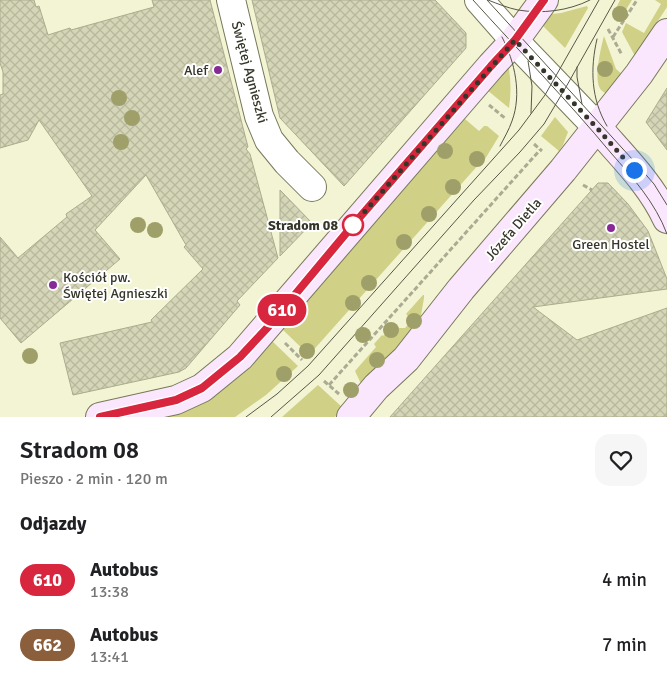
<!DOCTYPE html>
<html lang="pl">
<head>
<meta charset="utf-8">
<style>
  body { margin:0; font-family:Signika,sans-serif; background:#f6f6f6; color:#202124; height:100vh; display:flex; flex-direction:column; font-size:19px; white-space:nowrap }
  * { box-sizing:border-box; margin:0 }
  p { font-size:16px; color:#757577 }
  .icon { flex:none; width:28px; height:28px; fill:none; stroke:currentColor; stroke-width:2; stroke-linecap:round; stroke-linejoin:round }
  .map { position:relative; height:417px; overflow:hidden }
  .drawer { display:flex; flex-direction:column; background:#fff; flex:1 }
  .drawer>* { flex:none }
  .badge { padding:0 10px; border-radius:16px; font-size:18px; line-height:32px }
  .you { position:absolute; width:25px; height:25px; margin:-12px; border:4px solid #fff; border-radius:50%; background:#1a73e8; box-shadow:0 0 0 8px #1a73e833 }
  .map>.badge { position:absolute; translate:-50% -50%; box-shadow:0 0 0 2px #fff }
  h2 { padding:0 20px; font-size:19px; line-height:45px }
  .round { display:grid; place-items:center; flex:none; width:52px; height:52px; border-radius:15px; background:#f6f6f6 }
  .overview { display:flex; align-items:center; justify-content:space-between; height:85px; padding:0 20px }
  h1 { font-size:24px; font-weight:600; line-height:38px }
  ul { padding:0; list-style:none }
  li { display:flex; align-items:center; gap:15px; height:65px; padding:0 20px }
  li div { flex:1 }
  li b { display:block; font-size:19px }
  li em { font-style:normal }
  li .badge { min-width:55px; font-weight:700; text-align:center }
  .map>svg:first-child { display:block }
  .grass { fill:#d0d086 }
  .building { fill:url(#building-cross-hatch); stroke:#abac8e }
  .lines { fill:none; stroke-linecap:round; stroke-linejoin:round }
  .street-casing { stroke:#77785b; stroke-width:30 }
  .secondary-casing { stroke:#77785b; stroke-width:30 }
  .path { stroke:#aaab92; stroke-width:3; stroke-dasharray:5 2.5; stroke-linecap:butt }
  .street { stroke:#fff; stroke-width:28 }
  .secondary { stroke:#fae6fd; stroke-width:28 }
  .tram { stroke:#575747; stroke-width:1 }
  .tree { fill:#9f9f69 }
  .line-casing { stroke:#fff; stroke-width:11 }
  .line { stroke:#d7263d; stroke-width:8 }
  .walk { stroke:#353529; stroke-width:5; stroke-dasharray:0 9 }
  .poi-dot { fill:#862a96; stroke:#fff; stroke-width:2 }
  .stop-dot { fill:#fff; stroke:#d7263d; stroke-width:2.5 }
  .labels { text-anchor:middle; stroke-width:4; stroke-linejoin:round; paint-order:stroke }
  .poi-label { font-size:14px; fill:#353529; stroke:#fff; text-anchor:end }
  .street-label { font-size:14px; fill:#353529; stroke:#fff }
  .stop-label { font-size:14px; font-weight:bold; fill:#353529; stroke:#fff; text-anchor:end }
</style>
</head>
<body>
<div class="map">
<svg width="667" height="417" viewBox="0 0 667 417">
  <defs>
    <pattern id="building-cross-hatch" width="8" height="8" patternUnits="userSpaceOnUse" patternTransform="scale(1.25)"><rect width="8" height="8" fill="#d5d6b7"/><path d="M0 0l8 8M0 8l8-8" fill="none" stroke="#b7b89d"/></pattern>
  </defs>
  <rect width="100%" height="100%" fill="#f3f4d3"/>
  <g class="grass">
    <polygon points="620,0 632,0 622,16 617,18 614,13"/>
    <polygon points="655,0 667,0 667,7 635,56 622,32 626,23 644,33 661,4"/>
    <polygon points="587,6 588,8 565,48 543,26 545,22 552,14 561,13"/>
    <path d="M 604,36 L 616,69 L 623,75 L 608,94 C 605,93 603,92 601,90 C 593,80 601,47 604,36 Z"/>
    <path d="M 507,68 L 509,69 C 511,82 511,95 509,108 L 487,90 Z"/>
    <polygon points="555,117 568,132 563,145 559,151 541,136"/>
    <polygon points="465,119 479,131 484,126 487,126 499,136 482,164 480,163 309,355 281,328"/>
    <polygon points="423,295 424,295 424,298 420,321 362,386 355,371 376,347 374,344 382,335 383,336 394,324 399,328 405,328 410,322 409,317 406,314"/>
    <polygon points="271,340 298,366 266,395 235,417 158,417"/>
    <polygon points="318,385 343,408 335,417 282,417"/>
  </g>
  <g class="building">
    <polygon points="0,0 34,0 36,7 39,6 48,35 70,28 71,30 154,7 152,0 210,0 248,147 246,149 250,154 278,258 237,301 240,305 186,368 179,372 73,395 60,343 152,322 151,320 203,269 184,247 186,245 146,175 95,230 120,259 21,343 0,318 0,237 18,258 67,217 66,214 92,196 39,120 28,140 0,148 0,95 3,94 3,72 0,63"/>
    <polygon points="252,0 435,0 466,33 466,48 344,186 280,118"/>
    <polygon points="667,88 667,150 646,122"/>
    <polygon points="598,183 608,183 628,204 648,231 667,279 667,289 533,307 577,340 667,308 667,417 390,417"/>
    <polygon points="280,190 312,223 280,256"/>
  </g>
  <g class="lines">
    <g class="street-casing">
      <g id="street">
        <polyline points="231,0 259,116 269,140 287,162 312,187"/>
        <polyline points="479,0 523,50 597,127"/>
      </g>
    </g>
    <g class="secondary-casing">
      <g id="secondary">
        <path d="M 597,127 C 622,156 651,184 667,219"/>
        <polyline points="100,417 176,400 202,388 240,357 491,66 515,40 544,0"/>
        <polyline points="351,417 376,387 406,359 461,289 563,170 639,74 667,33"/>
      </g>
    </g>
    <g class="path">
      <polyline points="608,29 622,55"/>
      <polyline points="613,37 637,0"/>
      <polyline points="489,105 506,119"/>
      <polyline points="534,144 542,151"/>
      <polyline points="583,185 592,190"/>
      <polyline points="285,343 302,360"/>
      <polyline points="324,381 339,394"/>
      <polyline points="329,385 540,150"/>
    </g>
    <use href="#street" class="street"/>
    <use href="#secondary" class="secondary"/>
    <g class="tram">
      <path d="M 473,0 C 519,51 567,100 611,153 C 633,178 655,202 667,234"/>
      <polyline points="487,0 633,160 654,184 667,205"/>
      <path d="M 488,0 C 498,4 508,8 518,10 C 542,14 568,11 590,0"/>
      <path d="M 597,39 C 590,69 591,99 607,126"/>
      <polyline points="528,61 532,86 531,113"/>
      <polyline points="577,67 577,77 582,104"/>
      <path d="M 500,146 C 504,138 509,130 512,121 C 522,94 515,62 502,37"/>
      <polyline points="246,417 277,394 308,366 519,130 545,95 599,0"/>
      <polyline points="271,417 319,375 474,200 520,152 544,124 566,87 615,0"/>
    </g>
  </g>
  <g class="tree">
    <circle cx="620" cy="14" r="8"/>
    <circle cx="605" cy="69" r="8"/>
    <circle cx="119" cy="98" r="8"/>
    <circle cx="132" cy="118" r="8"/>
    <circle cx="121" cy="142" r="8"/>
    <circle cx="445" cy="151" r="8"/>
    <circle cx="477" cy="159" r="8"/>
    <circle cx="453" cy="187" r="8"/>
    <circle cx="429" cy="214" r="8"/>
    <circle cx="138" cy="225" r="8"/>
    <circle cx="155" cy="230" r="8"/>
    <circle cx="404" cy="242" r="8"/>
    <circle cx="369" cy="283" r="8"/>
    <circle cx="353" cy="303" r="8"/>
    <circle cx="414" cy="321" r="8"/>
    <circle cx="391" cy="330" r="8"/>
    <circle cx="363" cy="335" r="8"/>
    <circle cx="307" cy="351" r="8"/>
    <circle cx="30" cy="356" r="8"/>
    <circle cx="377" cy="360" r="8"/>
    <circle cx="284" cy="374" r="8"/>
    <circle cx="351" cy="390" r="8"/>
  </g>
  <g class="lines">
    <g class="line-casing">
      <polyline id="line" points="100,417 176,400 202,388 240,357 268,327 353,225 491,66 515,40 544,0"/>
    </g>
    <use href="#line" class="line"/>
    <polyline class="walk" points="353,225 515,40 597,128 634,170"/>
  </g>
  <g class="poi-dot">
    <circle cx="218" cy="70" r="5"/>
    <circle cx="611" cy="228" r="5"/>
    <circle cx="53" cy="285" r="5"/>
  </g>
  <circle class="stop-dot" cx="353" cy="225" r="10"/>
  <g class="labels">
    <g class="poi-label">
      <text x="208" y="75">Alef</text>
      <text x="611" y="249" text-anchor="middle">Green Hostel</text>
      <text x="63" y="282" text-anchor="start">Kościół pw.<tspan x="63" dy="16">Świętej Agnieszki</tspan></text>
    </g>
    <g class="street-label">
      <text transform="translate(250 72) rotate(75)" y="5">Świętej Agnieszki</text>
      <text transform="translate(513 229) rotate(-49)" y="5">Józefa Dietla</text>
    </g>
    <g class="stop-label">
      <text x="338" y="230">Stradom 08</text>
    </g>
  </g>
</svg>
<div class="you" style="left:634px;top:170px"></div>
<b class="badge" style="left:282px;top:310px;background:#d7263d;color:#fff">610</b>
</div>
<section class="drawer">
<div class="overview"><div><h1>Stradom 08</h1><p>Pieszo · 2 min · 120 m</p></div><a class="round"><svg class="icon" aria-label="heart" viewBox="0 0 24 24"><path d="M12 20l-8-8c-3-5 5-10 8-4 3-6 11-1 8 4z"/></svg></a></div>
<h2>Odjazdy</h2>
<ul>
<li><span class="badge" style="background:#d7263d;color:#fff">610</span><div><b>Autobus</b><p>13:38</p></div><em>4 min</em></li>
<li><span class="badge" style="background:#8b5e3c;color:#fff">662</span><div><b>Autobus</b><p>13:41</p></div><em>7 min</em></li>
</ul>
</section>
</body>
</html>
